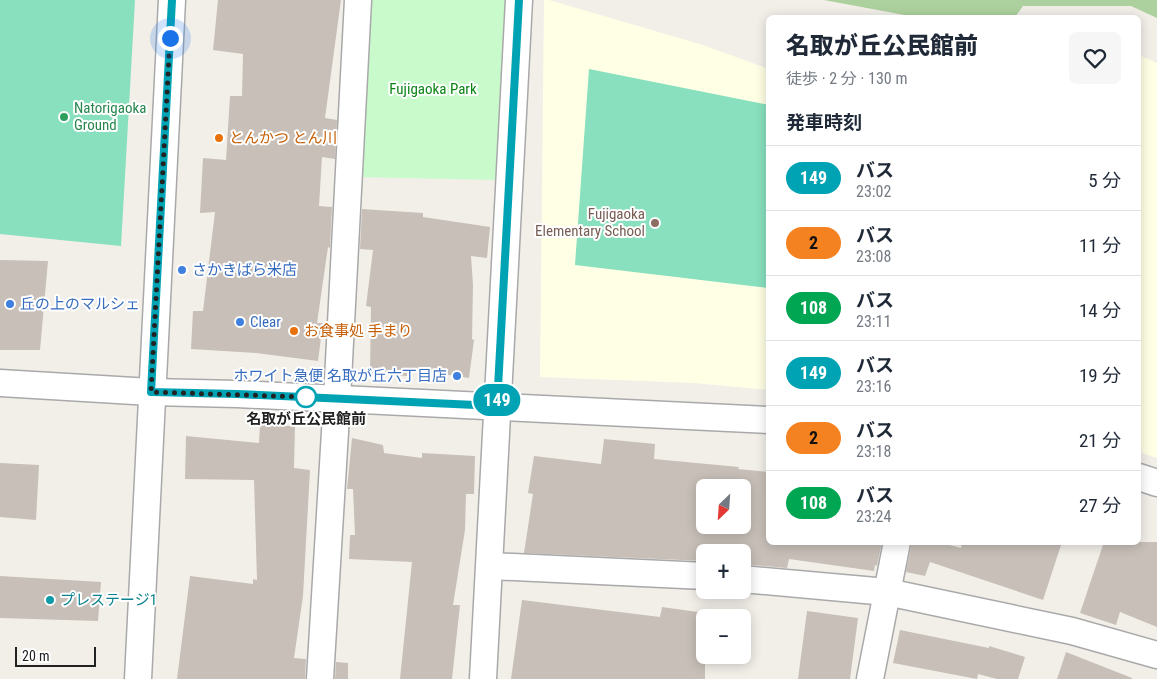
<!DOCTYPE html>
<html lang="ja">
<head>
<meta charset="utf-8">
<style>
  body { margin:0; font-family:"Roboto Condensed","Noto Sans JP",sans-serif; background:#f6f6f7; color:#1f2937; height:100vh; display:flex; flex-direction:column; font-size:19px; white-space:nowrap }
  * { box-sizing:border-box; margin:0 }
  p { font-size:16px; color:#747a83 }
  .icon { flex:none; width:28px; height:28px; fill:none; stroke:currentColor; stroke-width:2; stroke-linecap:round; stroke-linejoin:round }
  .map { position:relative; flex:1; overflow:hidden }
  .sheet { position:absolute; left:766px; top:15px; width:375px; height:530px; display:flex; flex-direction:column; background:#fff; border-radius:8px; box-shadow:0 2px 12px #0003 }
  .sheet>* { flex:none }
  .badge { padding:0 10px; border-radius:16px; font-size:18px; line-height:32px }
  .needle { width:32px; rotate:205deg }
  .tools { position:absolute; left:696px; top:479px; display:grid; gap:10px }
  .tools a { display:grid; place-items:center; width:55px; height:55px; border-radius:8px; background:#fff; box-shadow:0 2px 12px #0003; font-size:25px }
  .scale { position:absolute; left:15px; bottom:12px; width:81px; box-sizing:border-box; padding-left:5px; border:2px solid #222; border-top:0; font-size:14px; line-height:18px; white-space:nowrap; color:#222; -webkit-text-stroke:4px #fff; paint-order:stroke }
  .you { position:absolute; width:25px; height:25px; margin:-12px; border:4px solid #fff; border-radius:50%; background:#1a73e8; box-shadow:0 0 0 8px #1a73e833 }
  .map>.badge { position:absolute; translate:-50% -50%; box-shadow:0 0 0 2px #fff }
  h2 { padding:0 20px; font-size:19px; line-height:45px }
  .round { display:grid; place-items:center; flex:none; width:52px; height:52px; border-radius:8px; background:#f6f6f7 }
  .summary { display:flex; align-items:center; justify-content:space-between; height:85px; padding:0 20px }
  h1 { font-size:24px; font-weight:800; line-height:38px }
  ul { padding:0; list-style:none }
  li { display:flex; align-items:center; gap:15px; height:65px; padding:0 20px; border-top:1px solid #e0e1e3 }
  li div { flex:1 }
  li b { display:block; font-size:19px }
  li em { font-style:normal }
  li .badge { min-width:55px; font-weight:700; text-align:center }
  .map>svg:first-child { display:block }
  .education { fill:#ffffe5 }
  .forest { fill:#add19e }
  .park { fill:#c8facc }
  .pitch { fill:#88e0be }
  .building { fill:#c7bfb8; fill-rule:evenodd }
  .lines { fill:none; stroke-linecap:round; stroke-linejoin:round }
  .minor-casing { stroke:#a9a9a9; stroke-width:29 }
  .minor { stroke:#fff; stroke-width:26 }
  .line-casing { stroke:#fff; stroke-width:11 }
  .line { stroke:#00a3b4; stroke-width:8 }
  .walk { stroke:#222; stroke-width:5; stroke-dasharray:0 9 }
  .leisure-dot { fill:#2e9e5b; stroke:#fff; stroke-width:2 }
  .food-dot { fill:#e8710a; stroke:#fff; stroke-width:2 }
  .education-dot { fill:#8d6e63; stroke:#fff; stroke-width:2 }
  .shop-dot { fill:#3f7fe0; stroke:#fff; stroke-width:2 }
  .stop-dot { fill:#fff; stroke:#00a3b4; stroke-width:2.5 }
  .culture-dot { fill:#0f9aa8; stroke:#fff; stroke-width:2 }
  .labels { text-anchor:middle; stroke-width:4; stroke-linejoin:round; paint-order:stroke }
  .park-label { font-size:15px; fill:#0c8416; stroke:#fff }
  .leisure-label { font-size:15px; fill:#27864d; stroke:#fff; text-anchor:start }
  .food-label { font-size:15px; fill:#c56008; stroke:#fff; text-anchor:start }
  .education-label { font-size:15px; fill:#785e54; stroke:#fff; text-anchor:end }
  .shop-label { font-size:15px; fill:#366cbe; stroke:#fff; text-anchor:start }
  .stop-label { font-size:15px; font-weight:bold; fill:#222; stroke:#fff }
  .culture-label { font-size:15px; fill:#0d838f; stroke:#fff; text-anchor:start }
</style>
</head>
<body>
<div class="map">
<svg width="1157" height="679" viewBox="0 0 1157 679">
  <rect width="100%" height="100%" fill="#f2efe9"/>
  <g class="education">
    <polygon points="544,0 549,0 703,45 769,69 769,390 693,383 540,377"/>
    <polygon points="1139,55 1157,63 1157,458 1139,452"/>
  </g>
  <polygon class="forest" points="824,0 1157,0 1157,18 1131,6 1023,6 1015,17 915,17"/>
  <polygon class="park" points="366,0 510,0 498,180 357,177"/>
  <g class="pitch">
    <polygon points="0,0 135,0 121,246 0,234"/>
    <polygon points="589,69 769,105 769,288 575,265"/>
  </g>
  <g class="building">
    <polygon points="218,0 341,0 325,118 337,120 335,159 322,157 319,206 332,207 330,248 328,247 317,323 323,323 318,361 256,353 191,349 193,311 203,311 215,212 200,213 203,158 226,160 230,96 242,96 243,54 213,50"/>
    <polygon points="362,209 423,213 423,217 490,227 487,258 471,256 473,285 472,339 474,340 469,378 408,369 407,376 370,373 371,307 366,306 373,250 360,249"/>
    <polygon points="0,260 48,261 40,350 0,350"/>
    <polygon points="260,425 295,426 294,468 310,470 303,596 294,658 306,659 305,679 177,679 190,576 253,584 253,579 257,580 254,480 185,479 186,436 259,443"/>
    <polygon points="352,438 383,445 384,453 422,458 422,453 475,456 474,494 466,494 465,530 453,605 460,605 452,679 400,679 412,562 349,559 350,535 355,535 353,489 347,489"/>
    <path d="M 604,439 L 655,444 L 654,459 L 739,467 L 738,469 L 769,472 L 769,542 L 882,542 L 877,566 L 875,565 L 874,571 L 789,559 L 787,568 L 742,564 L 742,552 L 705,552 L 705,561 L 524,553 L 533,494 L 528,493 L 534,456 L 601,464 ZM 705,488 L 742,488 L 742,525 L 705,525 Z"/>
    <polygon points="0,463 39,465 36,520 0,517"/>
    <polygon points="912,542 938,542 961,548 962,542 1062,542 1043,600 930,562 925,576 906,572"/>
    <polygon points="1104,542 1157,542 1157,627 1120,612 1116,625 1080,613"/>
    <polygon points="0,576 101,582 98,621 0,618"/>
    <polygon points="522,600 660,617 662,607 705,613 705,679 511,679"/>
    <polygon points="807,611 858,618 850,679 798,679"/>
    <polygon points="900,630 989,648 989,646 1025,657 1018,679 997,679 978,674 977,679 893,663"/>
    <polygon points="1066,652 1132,678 1132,679 1057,679"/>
    <polygon points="336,662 348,663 348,679 335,679"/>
  </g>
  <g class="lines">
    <g class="minor-casing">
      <g id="minor">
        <polyline points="0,383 151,392 237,394 769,420"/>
        <polyline points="1139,477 1157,483"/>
        <polyline points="490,566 705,576"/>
        <polyline points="742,579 887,592 1072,631 1157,655"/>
        <polyline points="138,679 172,0"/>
        <polyline points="320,679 337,399 358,0"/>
        <polyline points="483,679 519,0"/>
        <polyline points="870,679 897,542"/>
      </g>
    </g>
    <use href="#minor" class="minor"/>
  </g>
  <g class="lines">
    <g class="line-casing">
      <polyline id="line" points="172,0 151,392 237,394 497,406 519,0"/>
    </g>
    <use href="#line" class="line"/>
    <polyline class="walk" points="170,38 151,392 306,397"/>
  </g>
  <circle class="leisure-dot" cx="64" cy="117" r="5"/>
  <g class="food-dot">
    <circle cx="219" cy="138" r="5"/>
    <circle cx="294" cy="331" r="5"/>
  </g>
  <circle class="education-dot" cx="655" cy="223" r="5"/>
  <g class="shop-dot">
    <circle cx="182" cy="270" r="5"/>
    <circle cx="10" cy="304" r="5"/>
    <circle cx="240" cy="322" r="5"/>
    <circle cx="457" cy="376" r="5"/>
  </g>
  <circle class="stop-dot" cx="306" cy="397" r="10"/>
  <circle class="culture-dot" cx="50" cy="600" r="5"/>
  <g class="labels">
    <g class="park-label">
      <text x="433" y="94">Fujigaoka Park</text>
    </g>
    <g class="leisure-label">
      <text x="74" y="113">Natorigaoka<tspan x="74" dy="17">Ground</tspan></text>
    </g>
    <g class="food-label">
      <text x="229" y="143">とんかつ とん川</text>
      <text x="304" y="336">お食事処 手まり</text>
    </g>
    <g class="education-label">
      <text x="645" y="219">Fujigaoka<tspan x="645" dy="17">Elementary School</tspan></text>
    </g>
    <g class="shop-label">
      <text x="192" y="275">さかきばら米店</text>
      <text x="20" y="309">丘の上のマルシェ</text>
      <text x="250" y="327">Clear</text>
      <text x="447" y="381" text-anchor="end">ホワイト急便 名取が丘六丁目店</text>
    </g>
    <g class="stop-label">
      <text x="306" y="424">名取が丘公民館前</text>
    </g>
    <g class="culture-label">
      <text x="60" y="605">プレステージ1</text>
    </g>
  </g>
</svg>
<div class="tools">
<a><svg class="needle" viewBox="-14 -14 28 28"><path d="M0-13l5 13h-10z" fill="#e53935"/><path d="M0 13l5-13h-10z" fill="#747a83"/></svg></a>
<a>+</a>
<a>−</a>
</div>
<div class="scale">20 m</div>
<div class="you" style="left:170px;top:38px"></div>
<b class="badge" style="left:497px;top:400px;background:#00a3b4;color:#fff">149</b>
<section class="sheet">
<div class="summary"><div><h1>名取が丘公民館前</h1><p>徒歩 · 2 分 · 130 m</p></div><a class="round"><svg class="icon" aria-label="heart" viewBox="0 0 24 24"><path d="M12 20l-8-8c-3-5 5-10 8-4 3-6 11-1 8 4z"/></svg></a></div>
<h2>発車時刻</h2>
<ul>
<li><span class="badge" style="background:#00a3b4;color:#fff">149</span><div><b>バス</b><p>23:02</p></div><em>5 分</em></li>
<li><span class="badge" style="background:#f58220;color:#111">2</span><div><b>バス</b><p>23:08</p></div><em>11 分</em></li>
<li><span class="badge" style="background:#00a651;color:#fff">108</span><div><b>バス</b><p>23:11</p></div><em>14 分</em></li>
<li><span class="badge" style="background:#00a3b4;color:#fff">149</span><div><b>バス</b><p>23:16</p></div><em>19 分</em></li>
<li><span class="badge" style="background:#f58220;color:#111">2</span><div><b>バス</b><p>23:18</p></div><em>21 分</em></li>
<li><span class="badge" style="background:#00a651;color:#fff">108</span><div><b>バス</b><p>23:24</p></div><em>27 分</em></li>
</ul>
</section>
</div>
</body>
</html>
